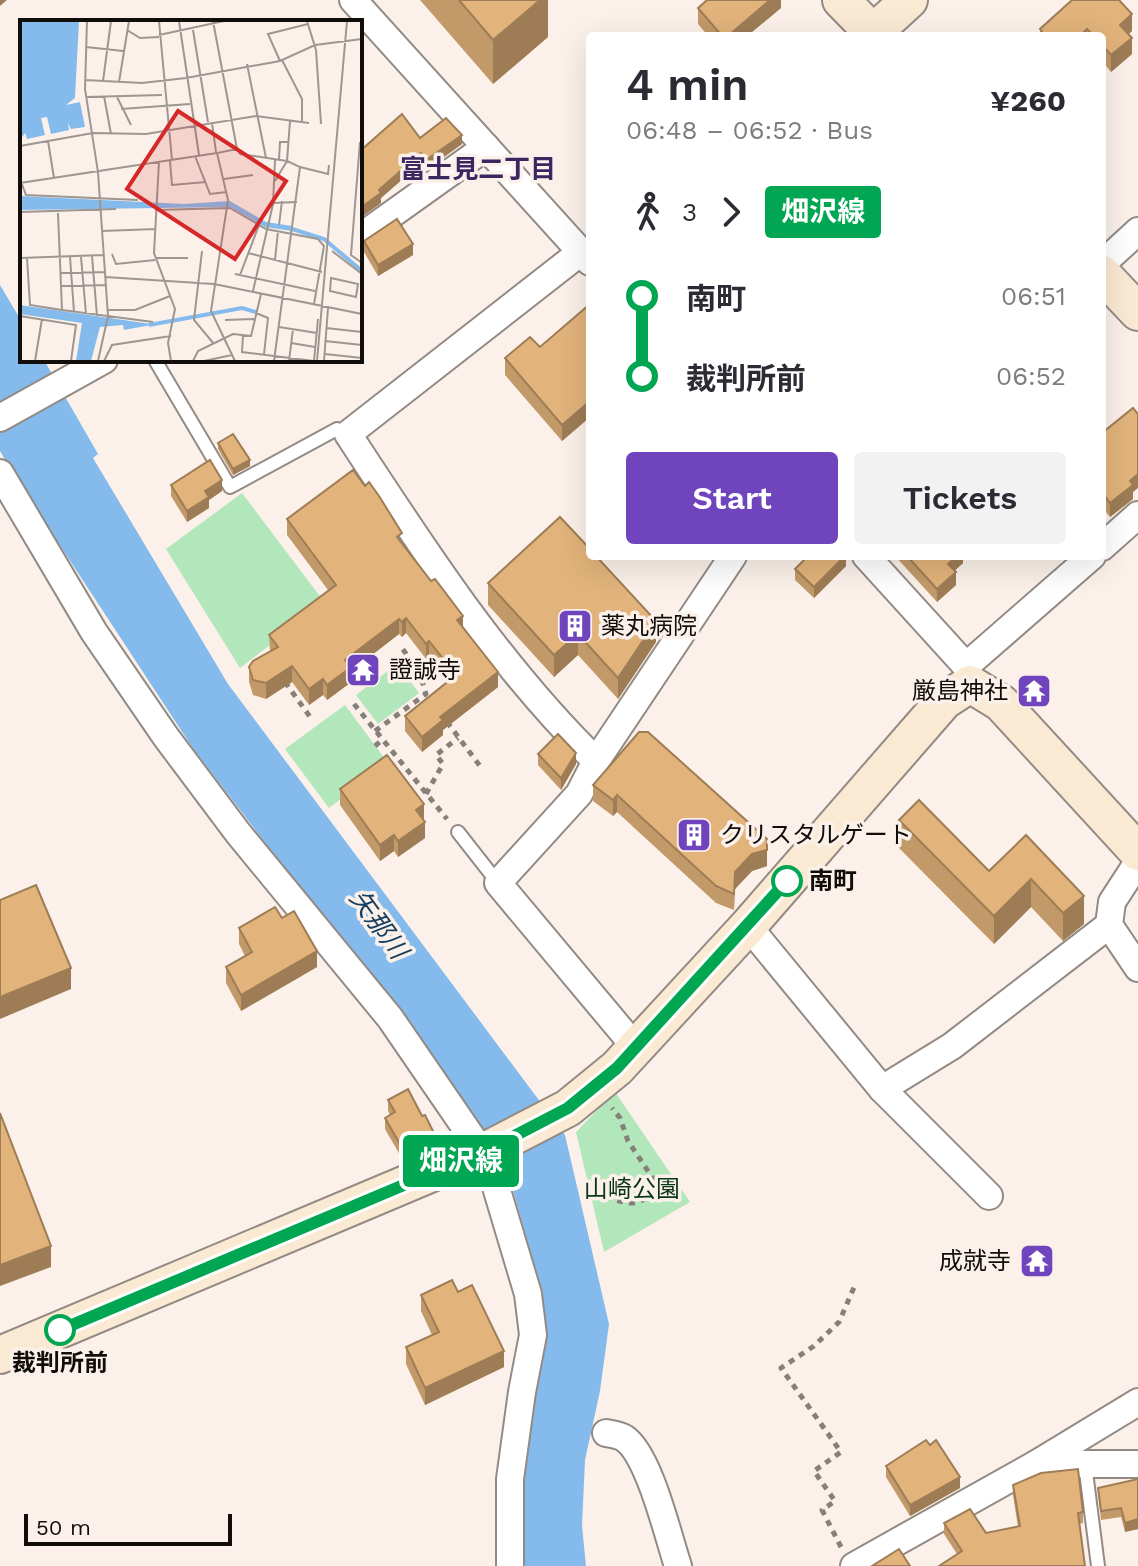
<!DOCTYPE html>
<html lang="en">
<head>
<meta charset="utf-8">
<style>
  body { margin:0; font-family:"Work Sans","Noto Sans JP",sans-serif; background:#f2f2f3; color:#2b2b33; height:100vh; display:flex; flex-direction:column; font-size:30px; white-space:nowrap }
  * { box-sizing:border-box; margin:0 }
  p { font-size:26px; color:#7c7c81 }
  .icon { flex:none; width:44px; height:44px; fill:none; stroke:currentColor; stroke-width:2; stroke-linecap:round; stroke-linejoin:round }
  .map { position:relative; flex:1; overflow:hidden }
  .side { position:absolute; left:586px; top:32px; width:520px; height:528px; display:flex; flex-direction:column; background:#fff; border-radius:8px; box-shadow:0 8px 32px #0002 }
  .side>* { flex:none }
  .badge { padding:0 16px; border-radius:6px; font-size:28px; line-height:52px }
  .scale { position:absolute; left:24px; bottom:20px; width:208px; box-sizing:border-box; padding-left:8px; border:4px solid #100d0b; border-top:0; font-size:22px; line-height:28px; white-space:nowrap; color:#100d0b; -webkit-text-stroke:6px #fbf1ea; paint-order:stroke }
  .map>.badge { position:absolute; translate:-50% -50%; box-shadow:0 0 0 4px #fff }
  .legs { display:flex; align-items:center; gap:12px; height:88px; padding:0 40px; font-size:26px }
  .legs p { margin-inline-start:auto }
  .headline { display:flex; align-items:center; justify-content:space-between; height:136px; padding:0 40px }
  h1 { font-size:44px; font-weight:600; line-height:60px }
  .cta { display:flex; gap:16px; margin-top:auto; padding:16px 40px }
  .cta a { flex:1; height:92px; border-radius:8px; background:#6f44bd; color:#fff; font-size:32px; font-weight:600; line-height:92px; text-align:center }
  .cta a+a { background:#f2f2f3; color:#2b2b33 }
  ul { padding:0 40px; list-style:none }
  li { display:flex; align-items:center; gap:28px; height:80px; font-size:30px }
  li i { display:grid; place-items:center; width:12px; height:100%; margin:0 10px; background:currentColor }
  li i::after { content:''; width:20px; height:20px; margin:-10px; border:6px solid; border-radius:50%; background:#fff }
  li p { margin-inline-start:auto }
  li:first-child i { background:linear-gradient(#0000 50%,currentColor 0) }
  li:last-child i { background:linear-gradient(currentColor 50%,#0000 0) }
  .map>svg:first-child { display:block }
  .green { fill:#b2e6bb }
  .water { fill:#85bbec }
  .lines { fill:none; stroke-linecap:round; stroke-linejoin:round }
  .lane-casing { stroke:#938a84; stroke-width:16 }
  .street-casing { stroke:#938a84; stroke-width:30 }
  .secondary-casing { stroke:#938a84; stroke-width:40 }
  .path { stroke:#86807b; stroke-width:5; stroke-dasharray:6 6; stroke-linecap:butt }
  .lane { stroke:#fff; stroke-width:12 }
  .street { stroke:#fff; stroke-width:26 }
  .secondary { stroke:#fbead3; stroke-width:36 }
  .wall { fill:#c29a6a }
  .shaded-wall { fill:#9e7d56 }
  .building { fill:#e2b37b; stroke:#9e7d56; stroke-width:2 }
  .line-1-casing { stroke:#fff; stroke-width:18 }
  .line-1 { stroke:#00a651; stroke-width:12 }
  .stop-1-dot { fill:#fff; stroke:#00a651; stroke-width:4 }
  .labels { text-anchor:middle; stroke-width:7; stroke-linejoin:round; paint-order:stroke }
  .poi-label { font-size:24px; fill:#100d0b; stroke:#fbf1ea; text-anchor:start }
  .stop-label { font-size:24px; font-weight:bold; fill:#100d0b; stroke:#fbf1ea; text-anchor:start }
  .park-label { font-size:24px; fill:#093617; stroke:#fbf1ea }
  .neighbourhood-label { font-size:26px; font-weight:bold; fill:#3a2762; stroke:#fbf1ea }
  .water-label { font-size:26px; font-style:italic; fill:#153e5f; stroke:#fbf1ea }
  .inset-river { fill:none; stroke:#85bbec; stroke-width:4 }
  .inset-road { fill:none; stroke:#9d9691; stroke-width:2 }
  .view { fill:#d62828; fill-opacity:0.15; stroke:#d62828; stroke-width:4 }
  .inset-edge { fill:none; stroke:#100d0b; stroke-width:4 }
</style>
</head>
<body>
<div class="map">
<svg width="1138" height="1566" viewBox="0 0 1138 1566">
  <rect width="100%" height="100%" fill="#fbf1ea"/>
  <g class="green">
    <polygon points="242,493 325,603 240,668 166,549"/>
    <polygon points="397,664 419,693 378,724 356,695"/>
    <polygon points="345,705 388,763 329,808 285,749"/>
    <polygon points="615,1092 690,1202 604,1252 576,1132"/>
  </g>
  <polygon class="water" points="0,285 22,322 22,360 44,360 98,454 93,458 228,684 565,1135 609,1324 600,1391 585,1460 582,1526 586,1566 522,1566 522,1476 543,1339 541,1289 506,1166 478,1120 194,750 59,544 53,543 0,451"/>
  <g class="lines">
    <g class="lane-casing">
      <g id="lane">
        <polyline points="155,360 230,487 337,429 348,434"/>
        <polyline points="458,832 498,883"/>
        <polyline points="1085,1464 1098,1566"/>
      </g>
    </g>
    <g class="street-casing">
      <g id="street">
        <polyline points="353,0 590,262"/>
        <polyline points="360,237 486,147"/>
        <path d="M 581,252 L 348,434 C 423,549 498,665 596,761"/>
        <polyline points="1102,264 1138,231"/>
        <polyline points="0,418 104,360"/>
        <polyline points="0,473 94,632 166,737 238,833 390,1018 482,1152 493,1177 528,1294 533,1335 522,1392 510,1479 510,1566"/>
        <polyline points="1102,547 1138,515"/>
        <polyline points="866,556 966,666 970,684"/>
        <polyline points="966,666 1092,556"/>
        <polyline points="1138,862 1112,902 1109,925 1138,968"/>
        <polyline points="748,926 882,1089 989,1196"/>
        <polyline points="636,1048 498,883 579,794 596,761 733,556"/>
        <polyline points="882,1089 952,1046 1109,925"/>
        <path d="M 606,1433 C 611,1434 619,1435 624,1438 C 649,1454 668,1536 678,1566"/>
        <polyline points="1036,1464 1138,1464"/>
        <polyline points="854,1566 1036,1464 1138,1402"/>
      </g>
    </g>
    <g class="secondary-casing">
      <g id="secondary">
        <polyline points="841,0 876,36"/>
        <polyline points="873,33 909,0"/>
        <polyline points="1102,274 1138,312"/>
        <polyline points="0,1355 489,1149 568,1108 617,1068 748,926 944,701 970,684 1001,703 1138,852"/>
      </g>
    </g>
    <g class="path">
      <polyline points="285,682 313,721"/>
      <polyline points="354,704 447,819"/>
      <polyline points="447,722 480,766"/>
      <polyline points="375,731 426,694 420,674 402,648"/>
      <polyline points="375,746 382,740"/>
      <polyline points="426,794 443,764 436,755 458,738"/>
      <path d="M 606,1196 C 630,1206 646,1209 654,1180 L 628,1141 L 620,1118 L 612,1108"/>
      <polyline points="841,1547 822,1510 835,1501 814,1471 841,1452 781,1368 814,1346 839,1322 855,1285"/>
    </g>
    <use href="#lane" class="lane"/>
    <use href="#street" class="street"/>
    <use href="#secondary" class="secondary"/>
  </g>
  <g class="wall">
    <polygon points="420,0 548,0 548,37 493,84"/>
    <polygon points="781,0 781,8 747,36 708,36 698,24 698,8"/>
    <polygon points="1072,0 1132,31 1129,34 1132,54 1111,72 1102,61 1102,36 1040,36 1040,29"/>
    <polygon points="420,138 462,144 426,170 421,163 381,198 381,203 360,218"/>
    <polygon points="364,241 413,255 378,276 364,252"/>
    <polygon points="590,304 590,417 562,441 505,375 505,358 540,347"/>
    <polygon points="1102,433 1133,492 1133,499 1110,517 1102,507"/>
    <polygon points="218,443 250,466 233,475 218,449"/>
    <polygon points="171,485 222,491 209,500 209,508 187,522 171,496"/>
    <polygon points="287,519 402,543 463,628 498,687 443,730 443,735 422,752 405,731 405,716 448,681 429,657 426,659 406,633 402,637 399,634 350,672 350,683 327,700 323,695 309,705 292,682 266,699 253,695 249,682 249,667 270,651 269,635 328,590 287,535"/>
    <polygon points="846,556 846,566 814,598 795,580 795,569"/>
    <polygon points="895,556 963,556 963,563 954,571 956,585 937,602"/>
    <polygon points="488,583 656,642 618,699 578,655 554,677 488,605"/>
    <polygon points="538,754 576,764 561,790 538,765"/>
    <polygon points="593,785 767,866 752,871 735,889 734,910 716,903 617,812 613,816 593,801"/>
    <polygon points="340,789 423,820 425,838 398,857 394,851 380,861 340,805"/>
    <polygon points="899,820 989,871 1026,835 1084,924 1063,941 1031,907 994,944 899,848"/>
    <polygon points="282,918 317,967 241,1011 226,983 226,967 245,956 239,944 239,928"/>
    <polygon points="388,1100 434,1144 427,1148 427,1152 404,1162 385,1129 385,1118 390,1115 388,1111"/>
    <polygon points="458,1292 504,1367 425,1405 406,1364 406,1347 432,1335 421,1311 421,1295"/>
    <polygon points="930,1445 960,1488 910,1516 886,1477 886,1466"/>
    <polygon points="1138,1479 1138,1529 1125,1532 1121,1517 1101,1520 1098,1488"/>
    <polygon points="1013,1485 1083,1512 1083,1523 957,1554 944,1534 944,1523 986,1533 1018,1527 1013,1495"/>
  </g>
  <g class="shaded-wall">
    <polygon points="0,0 7,0 0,6"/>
    <polygon points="540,0 548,0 548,37 493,84 493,40"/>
    <polygon points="770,0 781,0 781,8 747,36 728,36"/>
    <polygon points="1132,14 1132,31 1120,41 1120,25"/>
    <polygon points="1087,29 1087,36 1080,36"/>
    <polygon points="1132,38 1132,54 1111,72 1111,55"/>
    <polygon points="462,135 462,144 426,170 426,160"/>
    <polygon points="421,153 421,163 381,198 381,203 360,218 360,208"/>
    <polygon points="413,244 413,255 378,276 378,265"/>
    <polygon points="590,401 590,417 562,441 562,425"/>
    <polygon points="250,460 250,466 233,475 233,469"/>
    <polygon points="1138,474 1138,488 1133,492 1133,499 1110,517 1110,503 1130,481"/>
    <polygon points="222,480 222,491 209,500 209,508 187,522 187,511 205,491"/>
    <polygon points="845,556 846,556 846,566 814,598 814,587"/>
    <polygon points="957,556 963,556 963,563 948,577 948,564"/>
    <polygon points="956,572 956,585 937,602 937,589"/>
    <polygon points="463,616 463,631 457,620"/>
    <polygon points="406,618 406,633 402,637 402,622"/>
    <polygon points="399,619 399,634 350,672 350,683 327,700 327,685 345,660"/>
    <polygon points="656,621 656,642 618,699 618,678"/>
    <polygon points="578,634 578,655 554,677 554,655"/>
    <polygon points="429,641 429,657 426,659 426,644"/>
    <polygon points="292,666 292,682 266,699 266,683"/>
    <polygon points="498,672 498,687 443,730 443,735 422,752 422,737 440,717"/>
    <polygon points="323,679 323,695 309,705 309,689"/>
    <polygon points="576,753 576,764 561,790 561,778"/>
    <polygon points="617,795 617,812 613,816 613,800"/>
    <polygon points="424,804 424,820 416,810"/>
    <polygon points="425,822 425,838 398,857 398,841"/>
    <polygon points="394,835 394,851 380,861 380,845"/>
    <polygon points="767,850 767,866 752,871 735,889 734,910 735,872 752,854"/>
    <polygon points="1031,879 1031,907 994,944 994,916"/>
    <polygon points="1084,896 1084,924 1063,941 1063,913"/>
    <polygon points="317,951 317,967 241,1011 241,995"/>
    <polygon points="71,968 71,989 0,1019 0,997"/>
    <polygon points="434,1133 434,1144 427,1148 427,1152 404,1162 404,1151"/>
    <polygon points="51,1246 51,1267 0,1286 0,1265"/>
    <polygon points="504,1351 504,1367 425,1405 425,1388"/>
    <polygon points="960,1477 960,1488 910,1516 910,1505"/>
    <polygon points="1138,1519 1138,1529 1125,1532 1125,1523"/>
  </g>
  <g class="building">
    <polygon points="459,0 540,0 493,40"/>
    <polygon points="707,0 770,0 728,36 722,36 698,8"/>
    <polygon points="1072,0 1119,0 1132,14 1120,25 1132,38 1111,55 1102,45 1102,36 1094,36 1087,29 1080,36 1045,36 1040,29"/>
    <polygon points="402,114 420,138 446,118 462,135 426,160 421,153 379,190 381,193 360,208 360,151"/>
    <polygon points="397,219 413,244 378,265 364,241"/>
    <polygon points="590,304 590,401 562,425 505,358 530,337 540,347"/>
    <polygon points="1133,408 1138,414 1138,474 1130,481 1133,485 1110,503 1102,492 1102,433"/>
    <polygon points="233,434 250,460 233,469 218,443"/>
    <polygon points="210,460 222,480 205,491 209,497 187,511 171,485"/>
    <polygon points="353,470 365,486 369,482 379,496 402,533 397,537 431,581 435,579 463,616 457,620 498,672 440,717 443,720 422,737 405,716 456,675 429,641 426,644 406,618 402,622 399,619 345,660 350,668 327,685 323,679 309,689 292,666 266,683 253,680 249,667 253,661 278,647 269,635 336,585 287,519"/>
    <polygon points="560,517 590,549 590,556 596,556 656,621 618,678 578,634 554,655 488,583"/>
    <polygon points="808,556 845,556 814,587 795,569"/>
    <polygon points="907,556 957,556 948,564 956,572 937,589"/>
    <polygon points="639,732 648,732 767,839 767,850 752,854 735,872 734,894 716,886 617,795 613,800 593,785"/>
    <polygon points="558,734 576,753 561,778 538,754"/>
    <polygon points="387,755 424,804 416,810 425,822 398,841 394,835 380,845 340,789"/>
    <polygon points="919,800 989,871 1026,835 1084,896 1063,913 1031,879 994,916 899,820"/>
    <polygon points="36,885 71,968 0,997 0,900"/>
    <polygon points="275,907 282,918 294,911 317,951 241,995 226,967 252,952 239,928"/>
    <polygon points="408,1089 422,1116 425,1115 434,1133 425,1138 427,1141 404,1151 385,1118 395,1112 388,1100"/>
    <polygon points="0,1113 51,1246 0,1265"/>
    <polygon points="452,1280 458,1292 472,1285 504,1351 425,1388 406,1347 439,1332 421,1295"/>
    <polygon points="926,1440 930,1445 936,1440 960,1477 910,1505 886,1466"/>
    <polygon points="1078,1469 1083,1512 1078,1513 1085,1566 939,1566 962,1551 944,1523 970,1509 986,1533 1020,1526 1013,1485 1041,1473"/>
    <polygon points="1138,1479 1138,1519 1125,1523 1121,1508 1101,1511 1098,1488"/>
    <polygon points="899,1549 910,1566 872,1566"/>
  </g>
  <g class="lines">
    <g class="line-1-casing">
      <polyline id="line-1" points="60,1330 489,1149 568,1108 617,1068 787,881"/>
    </g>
    <use href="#line-1" class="line-1"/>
  </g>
  <defs>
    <g id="building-square" transform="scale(1.8)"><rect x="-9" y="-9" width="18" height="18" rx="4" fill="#6f44bd" stroke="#fbf1ea"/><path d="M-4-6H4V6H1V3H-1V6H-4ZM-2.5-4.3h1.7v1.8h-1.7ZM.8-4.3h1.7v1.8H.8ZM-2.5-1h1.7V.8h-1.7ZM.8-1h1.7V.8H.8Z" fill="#fff"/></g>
    <g id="temple-square" transform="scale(1.8)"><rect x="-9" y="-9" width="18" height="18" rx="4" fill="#6f44bd" stroke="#fbf1ea"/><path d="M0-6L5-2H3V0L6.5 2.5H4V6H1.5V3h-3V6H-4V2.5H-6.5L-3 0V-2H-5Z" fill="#fff"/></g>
  </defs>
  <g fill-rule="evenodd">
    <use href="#building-square" x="575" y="626"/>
    <use href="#temple-square" x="363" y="670"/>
    <use href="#temple-square" x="1034" y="691"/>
    <use href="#building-square" x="694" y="835"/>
    <use href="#temple-square" x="1037" y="1261"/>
  </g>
  <g class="stop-1-dot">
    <circle cx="787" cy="881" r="14"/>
    <circle cx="60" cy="1330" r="14"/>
  </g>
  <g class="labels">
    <g class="poi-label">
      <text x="601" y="634">薬丸病院</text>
      <text x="389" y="678">證誠寺</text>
      <text x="1008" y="699" text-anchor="end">厳島神社</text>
      <text x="720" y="843">クリスタルゲート</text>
      <text x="1011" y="1269" text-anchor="end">成就寺</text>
    </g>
    <g class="stop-label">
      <text x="809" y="889">南町</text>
      <text x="60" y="1371" text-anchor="middle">裁判所前</text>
    </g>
    <g class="park-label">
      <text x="632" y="1197">山崎公園</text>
    </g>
    <g class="neighbourhood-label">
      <text x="478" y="178">富士見二丁目</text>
    </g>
    <g class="water-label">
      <text transform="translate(379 924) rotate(54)" y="9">矢那川</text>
    </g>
  </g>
  <g transform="translate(20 20)">
    <rect width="342" height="342" fill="#fbf1ea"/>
    <path d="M 0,1 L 59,1 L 55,78 L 46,85 L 60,82 L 65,107 L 51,109 L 48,103 L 49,110 L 31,114 L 27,97 L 21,98 L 25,115 L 7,119 L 5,113 L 0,120 ZM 0,176 L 164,184 L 210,181 L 246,202 L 272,206 L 272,211 L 245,207 L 210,187 L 0,190 ZM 0,285 L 131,304 L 131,305 L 104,310 L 103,305 L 80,307 L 71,341 L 56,341 L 62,303 L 0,294 Z" fill="#85bbec"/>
    <path class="inset-river" d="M 269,208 L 304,219 L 342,251M 129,305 L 222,288 L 236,292"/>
    <path class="inset-road" d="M 67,1 L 65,69 L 78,152 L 88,296 L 78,341M 139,1 L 152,140M 159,1 L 179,135M 193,1 L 217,129 L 197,133 L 208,180 L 191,291 L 215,341M 287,1 L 296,30 L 301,104M 107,10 L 120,18 L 139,17M 173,10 L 188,102M 139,15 L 204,1M 66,27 L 103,31M 262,40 L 282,79 L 282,102M 260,41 L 248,14 L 288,4M 227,44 L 246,138M 65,60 L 122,63 L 166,58 L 260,41 L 295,25 L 342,19M 83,61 L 91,1M 99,62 L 109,1M 84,76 L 91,114M 66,77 L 142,75M 97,77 L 111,105M 101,89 L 170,84M 192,103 L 196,132M 73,113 L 126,114 L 236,96 L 289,103M 28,121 L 34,158M 340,122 L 331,235 L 342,243M 0,126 L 73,113M 217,129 L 220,134 L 267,141 L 255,161M 175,136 L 190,174 L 207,172M 259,140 L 260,122 L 269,122M 150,141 L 152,165 L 186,162M 139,142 L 134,233 L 155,289 L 148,323 L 151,341M 280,147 L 308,154 L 309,145M 0,159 L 6,175 L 118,180M 204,159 L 233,155M 0,163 L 197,133M 253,183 L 277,182M 135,190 L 210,188 L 246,209 L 298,219 L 304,226 L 294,284M 0,192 L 96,189M 259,205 L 262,181M 82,211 L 136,209M 182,231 L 174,300 L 194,324M 312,231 L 342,254M 228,233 L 302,252M 92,234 L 96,244 L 135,240M 72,236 L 77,296M 50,237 L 54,292M 61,237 L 66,294M 0,238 L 83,235M 7,238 L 10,285 L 42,290 L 38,193M 135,238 L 168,238M 255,240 L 258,211M 41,253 L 85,252M 215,254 L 295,271M 220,255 L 239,205M 85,257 L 194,264 L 342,294M 311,258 L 338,264 L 336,277 L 310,271 ZM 41,266 L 86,265M 233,271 L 253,184 L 255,140M 42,290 L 133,302M 88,290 L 115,290 L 150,276M 236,293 L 248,298 L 244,334M 0,296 L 56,305 L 51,341M 205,300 L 234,299M 259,307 L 297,313M 306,308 L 342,312M 223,315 L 222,332 L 294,341M 305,321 L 342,325M 271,323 L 295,327M 305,334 L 342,338M 15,341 L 22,299M 84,341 L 92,325 L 151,316M 173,341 L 178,331 L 213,314 L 231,316 L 241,274M 184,341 L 212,335M 254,341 L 280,147 L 267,141 L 270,101M 269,341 L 273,309M 294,341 L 298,299M 297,341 L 327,1M 304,341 L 308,288"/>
    <path class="view" d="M 158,91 L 266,161 L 215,239 L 107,169 Z"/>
    <rect width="342" height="342" class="inset-edge"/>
  </g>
</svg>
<div class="scale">50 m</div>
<b class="badge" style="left:461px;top:1161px;background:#00a651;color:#fff">畑沢線</b>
<section class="side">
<div class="headline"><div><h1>4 min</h1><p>06:48 – 06:52 · Bus</p></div><b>¥260</b></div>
<div class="legs"><svg class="icon" aria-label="walk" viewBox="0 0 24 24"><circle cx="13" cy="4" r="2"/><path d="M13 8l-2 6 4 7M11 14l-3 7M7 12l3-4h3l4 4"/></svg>3<svg class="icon" aria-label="forward" viewBox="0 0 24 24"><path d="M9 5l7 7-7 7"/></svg><b class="badge" style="background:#00a651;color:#fff">畑沢線</b></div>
<ul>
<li><i style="color:#00a651"></i><b>南町</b><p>06:51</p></li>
<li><i style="color:#00a651"></i><b>裁判所前</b><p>06:52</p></li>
</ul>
<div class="cta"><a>Start</a><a>Tickets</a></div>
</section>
</div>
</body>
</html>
